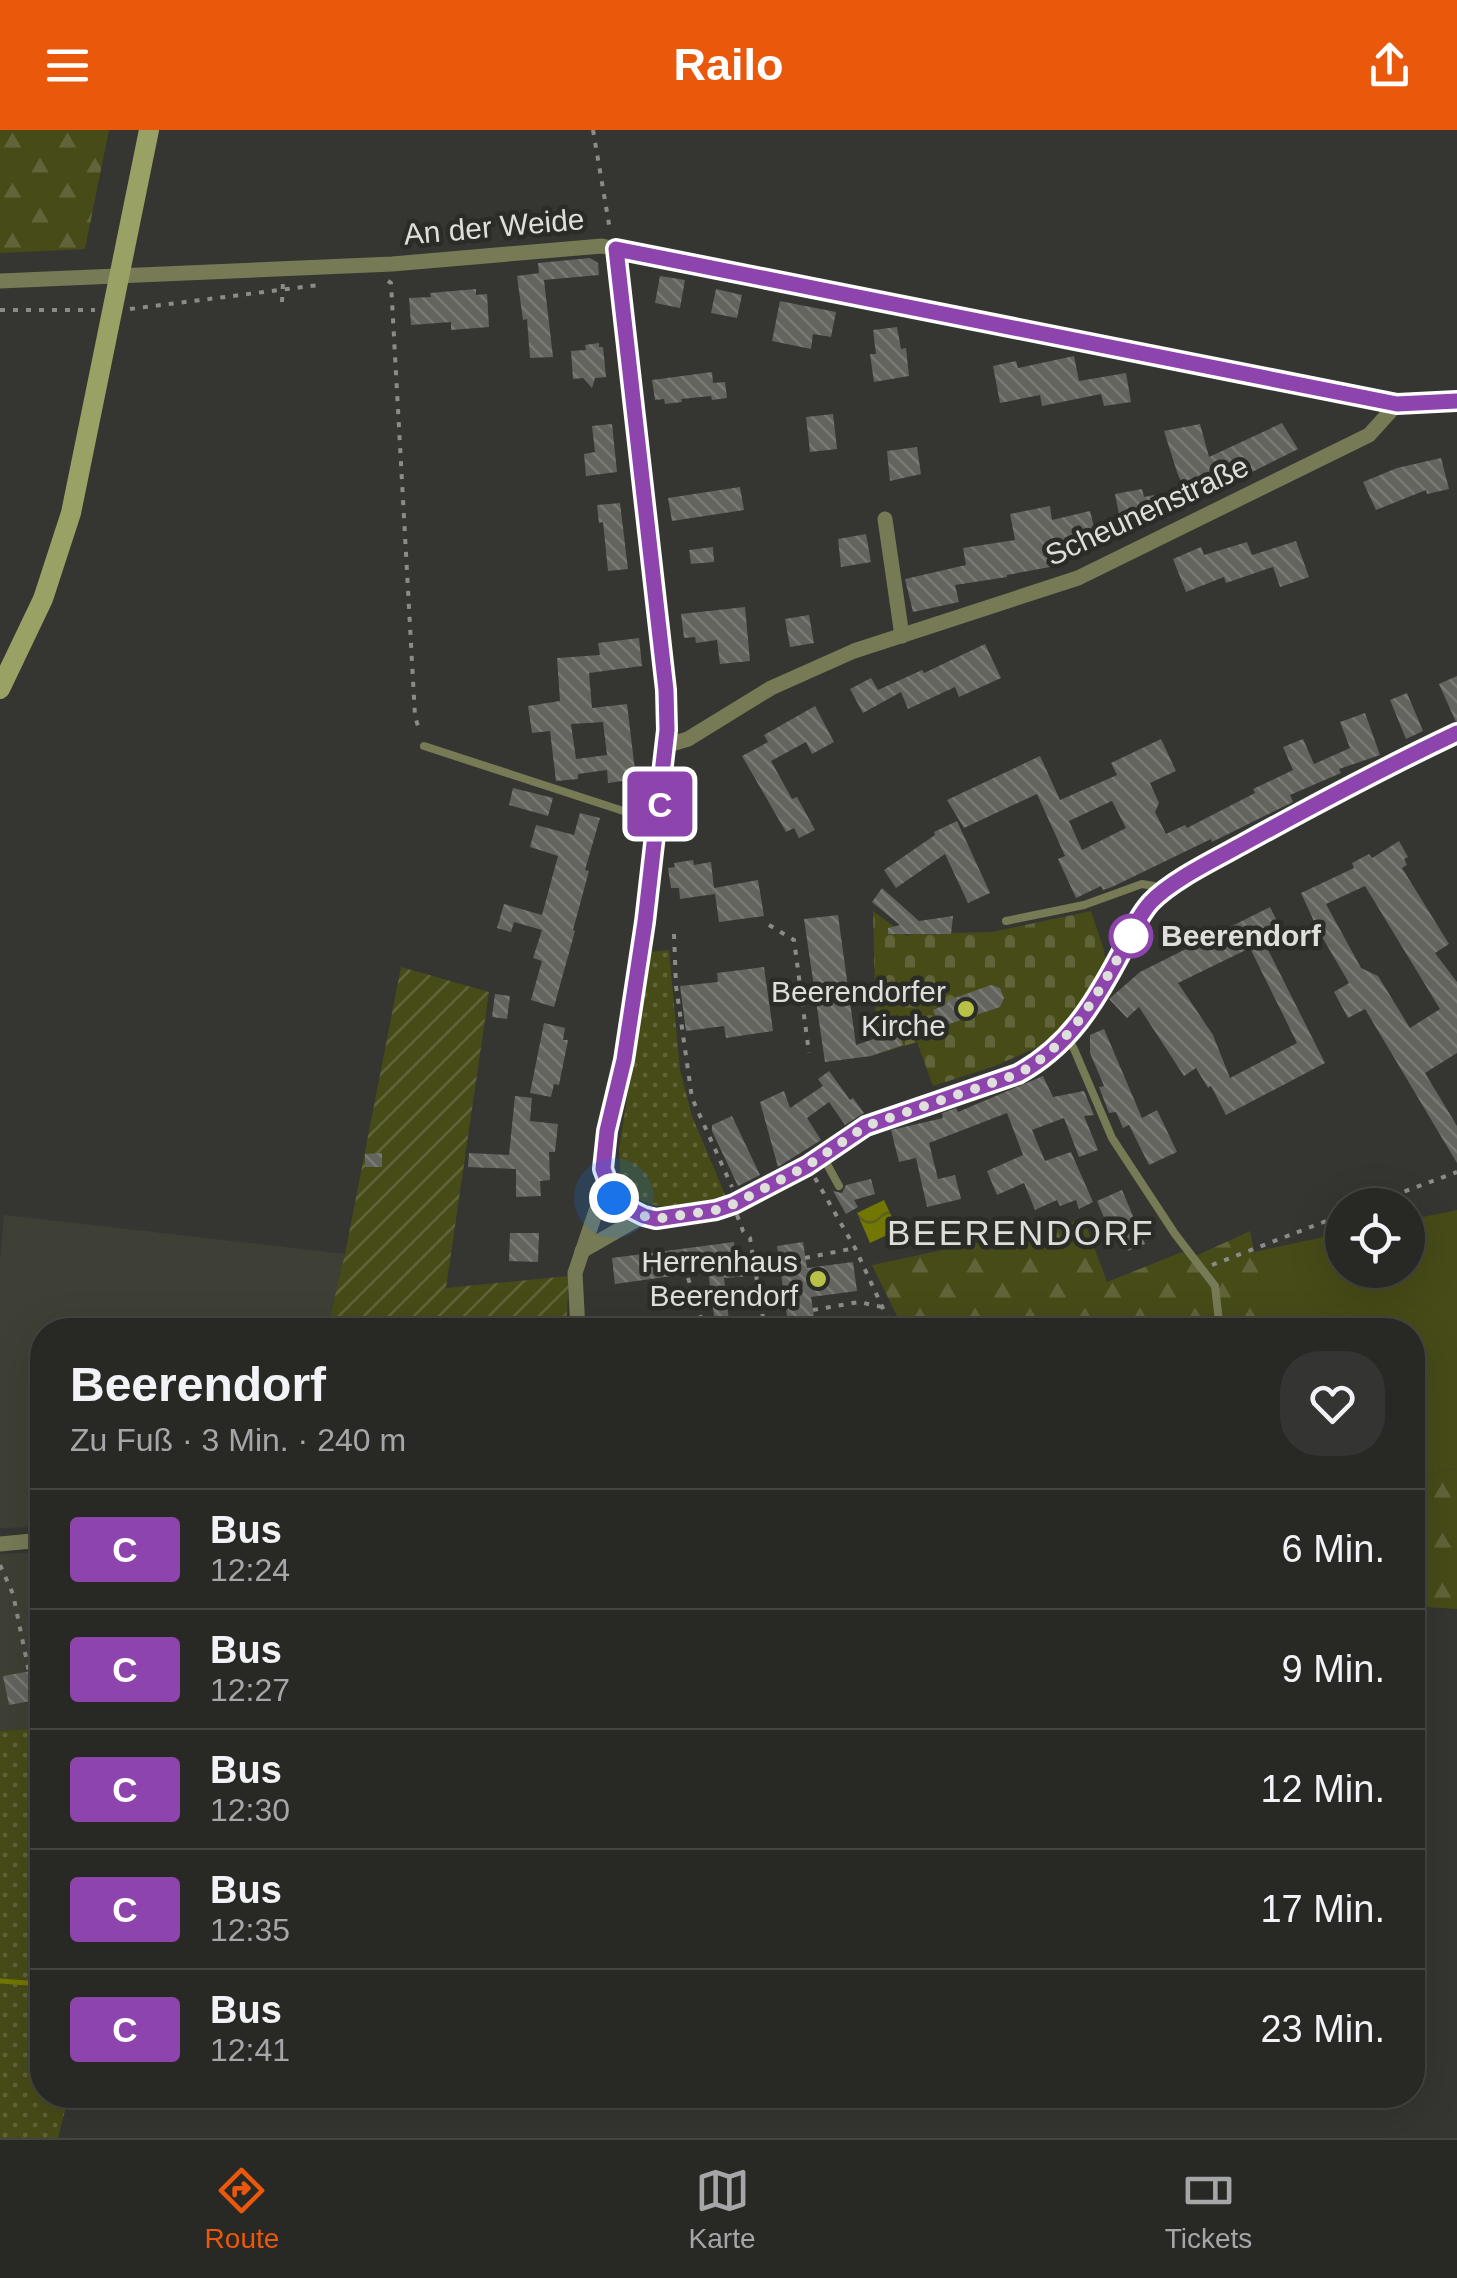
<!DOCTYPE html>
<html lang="de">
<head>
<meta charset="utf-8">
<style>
  body { margin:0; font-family:Arial,sans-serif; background:#343432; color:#f1f3f6; height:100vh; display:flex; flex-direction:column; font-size:38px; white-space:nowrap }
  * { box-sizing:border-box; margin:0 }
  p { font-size:32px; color:#a5a6a7 }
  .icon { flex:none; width:55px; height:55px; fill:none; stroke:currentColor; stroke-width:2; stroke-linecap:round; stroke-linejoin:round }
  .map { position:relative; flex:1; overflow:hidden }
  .sheet { position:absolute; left:30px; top:1188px; width:1395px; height:790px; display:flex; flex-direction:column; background:#282825; border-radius:40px; box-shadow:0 10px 40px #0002,0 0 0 2px #444442 }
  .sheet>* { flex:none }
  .badge { padding:0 20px; border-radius:8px; font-size:35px; line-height:65px }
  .controls { position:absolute; left:1325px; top:1058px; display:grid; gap:20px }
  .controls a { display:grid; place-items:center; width:100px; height:100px; border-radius:50%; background:#282825; box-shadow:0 10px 40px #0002,0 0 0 2px #444442; font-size:50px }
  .you { position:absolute; width:50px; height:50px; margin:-25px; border:8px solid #fff; border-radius:50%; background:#1a73e8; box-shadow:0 0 0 15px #1a73e833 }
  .map>.badge { position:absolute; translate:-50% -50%; box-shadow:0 0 0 5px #fff }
  .round { display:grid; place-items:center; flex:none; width:105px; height:105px; border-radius:40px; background:#343432 }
  .headline { display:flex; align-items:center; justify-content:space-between; height:170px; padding:0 40px }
  h1 { font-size:48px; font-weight:700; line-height:75px }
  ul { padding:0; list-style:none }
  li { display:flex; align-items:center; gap:30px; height:120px; padding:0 40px; border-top:2px solid #444442 }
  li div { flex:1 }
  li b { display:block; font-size:38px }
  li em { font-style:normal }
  li .badge { min-width:110px; font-weight:700; text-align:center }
  header { display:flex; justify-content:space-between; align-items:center; height:130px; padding:0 40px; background:#ea580c; color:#fff; font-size:45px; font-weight:700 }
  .menu { display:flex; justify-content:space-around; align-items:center; height:140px; border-top:2px solid #444442; background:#282825; font-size:28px; color:#a5a6a7 }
  .menu a { display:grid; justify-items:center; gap:5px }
  .menu .active { color:#ea580c }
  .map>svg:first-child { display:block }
  .built { fill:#3e4035 }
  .grass { fill:url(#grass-dots) }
  .forest { fill:url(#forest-firs) }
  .cemetery { fill:url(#cemetery-stones) }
  .garden { fill:url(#garden-furrows) }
  .pitch { fill:#474b18 }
  .water { fill:url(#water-waves) }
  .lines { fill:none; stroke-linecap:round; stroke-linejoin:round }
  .stream { stroke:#717701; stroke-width:5 }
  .building { fill:url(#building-back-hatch); fill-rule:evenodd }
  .path { stroke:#8b8c88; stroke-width:4; stroke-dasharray:5 8; stroke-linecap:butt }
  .service { stroke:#767a55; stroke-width:8 }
  .minor { stroke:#767a55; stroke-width:15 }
  .secondary { stroke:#9aa164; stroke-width:20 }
  .line-casing { stroke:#fff; stroke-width:22 }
  .line { stroke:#8e44ad; stroke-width:15 }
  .walk { stroke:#dededb; stroke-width:10; stroke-dasharray:0 18 }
  .stop-dot { fill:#fff; stroke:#8e44ad; stroke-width:5 }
  .poi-dot { fill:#b8c147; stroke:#2b2b27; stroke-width:4 }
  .labels { text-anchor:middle; stroke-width:9; stroke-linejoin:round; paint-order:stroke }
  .street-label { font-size:30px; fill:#dededb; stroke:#2b2b27 }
  .stop-label { font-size:30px; font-weight:bold; fill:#dededb; stroke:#2b2b27; text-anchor:start }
  .poi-label { font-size:30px; fill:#dededb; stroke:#2b2b27; text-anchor:end }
  .quarter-label { font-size:35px; letter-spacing:2.5px; fill:#ddddd7; stroke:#2b2b27 }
</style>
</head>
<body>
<header><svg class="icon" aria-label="menu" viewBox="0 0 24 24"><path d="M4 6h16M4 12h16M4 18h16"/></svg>Railo<svg class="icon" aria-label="share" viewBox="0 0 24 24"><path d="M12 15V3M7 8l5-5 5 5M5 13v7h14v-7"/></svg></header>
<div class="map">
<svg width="1457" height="2008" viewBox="0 0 1457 2008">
  <defs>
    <pattern id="grass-dots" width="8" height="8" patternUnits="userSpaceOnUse" patternTransform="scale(2.5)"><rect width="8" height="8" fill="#474b18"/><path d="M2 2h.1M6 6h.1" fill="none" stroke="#616439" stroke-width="1.8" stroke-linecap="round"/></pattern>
    <pattern id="forest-firs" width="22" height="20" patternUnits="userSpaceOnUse" patternTransform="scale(2.5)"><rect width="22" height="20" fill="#474b18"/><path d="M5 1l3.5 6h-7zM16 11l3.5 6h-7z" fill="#616439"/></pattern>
    <pattern id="cemetery-stones" width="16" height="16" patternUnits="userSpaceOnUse" patternTransform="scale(2.5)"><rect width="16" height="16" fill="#474b18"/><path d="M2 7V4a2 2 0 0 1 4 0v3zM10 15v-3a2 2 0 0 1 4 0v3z" fill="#616439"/></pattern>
    <pattern id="garden-furrows" width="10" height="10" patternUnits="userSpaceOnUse" patternTransform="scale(2.5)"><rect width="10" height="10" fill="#474b18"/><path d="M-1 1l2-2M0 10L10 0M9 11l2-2" fill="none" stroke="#616439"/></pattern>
    <pattern id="water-waves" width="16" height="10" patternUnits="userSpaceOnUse" patternTransform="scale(2.5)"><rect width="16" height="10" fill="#717701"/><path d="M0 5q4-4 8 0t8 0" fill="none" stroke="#5c601e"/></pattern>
    <pattern id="building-back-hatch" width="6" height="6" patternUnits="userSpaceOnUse" patternTransform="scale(2.5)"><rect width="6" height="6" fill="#63645e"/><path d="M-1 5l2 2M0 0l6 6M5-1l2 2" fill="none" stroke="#797a74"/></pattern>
  </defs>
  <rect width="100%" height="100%" fill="#353631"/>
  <g class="built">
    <polygon points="4,1085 345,1124 327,1200 42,1200 42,1397 0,1398 0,1131"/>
    <polygon points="42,1422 42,1598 0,1601 0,1424"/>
  </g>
  <g class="grass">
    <path d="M 669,820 L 680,940 L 692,986 L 726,1067 C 699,1072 665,1085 638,1069 C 632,1066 626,1058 621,1052 L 619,1019 L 650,822 Z"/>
    <polygon points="42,1598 42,1965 69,1965 58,2008 0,2008 0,1601"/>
  </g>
  <g class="forest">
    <polygon points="0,0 109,0 85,119 0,123"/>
    <polygon points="1084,1090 1107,1152 1182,1122 1198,1125 1250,1101 1270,1200 904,1200 872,1135"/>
    <polygon points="1457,1338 1457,1479 1413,1476 1413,1347"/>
  </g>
  <polygon class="cemetery" points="873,781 907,806 911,804 992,802 1091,781 1104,820 1106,835 1095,857 1061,899 1040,916 995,936 933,956 917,912 881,923 876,909"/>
  <polygon class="garden" points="401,837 489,862 446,1158 569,1146 566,1200 327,1200 345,1124"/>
  <polygon class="pitch" points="1457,1080 1457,1338 1413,1347 1412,1200 1270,1200 1254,1122 1342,1103 1342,1140 1408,1140 1408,1090"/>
  <polygon class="water" points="884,1070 898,1100 870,1113 857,1083"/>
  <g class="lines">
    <polyline class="stream" points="0,1851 42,1854"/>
  </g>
  <g class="building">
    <polygon points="590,128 598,133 599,145 544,150 553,227 530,228 527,189 523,190 517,146 539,143 538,133"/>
    <polygon points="660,146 685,150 680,178 655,173"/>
    <polygon points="476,159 476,165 487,164 489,197 451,200 451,192 411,195 409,168 431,167 430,163"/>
    <polygon points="716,159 742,165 737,188 711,183"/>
    <polygon points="780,171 836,182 831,207 813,204 811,219 772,211"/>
    <polygon points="897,197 901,219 906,218 909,246 874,252 870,224 876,224 873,200"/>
    <polygon points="599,213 599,217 603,217 606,247 595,248 592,258 583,248 573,249 571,221 586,220 585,215"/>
    <polygon points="1074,226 1079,251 1126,243 1131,272 1104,276 1101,264 1042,276 1040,265 1000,273 993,236 1016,231 1018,238"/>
    <polygon points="712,242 713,253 725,252 727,268 712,270 711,266 681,269 682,272 665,274 664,269 655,270 652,250"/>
    <polygon points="833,284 837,319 810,322 806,287"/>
    <polygon points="1282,293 1298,319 1190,373 1177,342 1164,301 1200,294 1209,327"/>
    <polygon points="612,294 617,342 586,346 584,324 595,322 592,296"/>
    <polygon points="917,317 921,344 890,351 887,321"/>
    <polygon points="1441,328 1449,359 1427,364 1426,360 1376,380 1363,352 1397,338"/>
    <polygon points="740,357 744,380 672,391 668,368"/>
    <polygon points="1142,359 1144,367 1154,365 1158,387 1121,394 1115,364"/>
    <polygon points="620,373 628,439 608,441 603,392 599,393 597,375"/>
    <polygon points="1050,376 1052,390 1090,381 1096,405 1047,418 1050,437 1007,445 1007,447 955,455 959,472 913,482 905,449 966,435 963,418 1015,410 1010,384"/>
    <polygon points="866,404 871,432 841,437 838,409"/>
    <polygon points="1296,411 1309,447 1280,457 1273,437 1226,453 1224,447 1186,462 1173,429 1201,417 1204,425 1247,412 1252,425"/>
    <polygon points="713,417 714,432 691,434 689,420"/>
    <polygon points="745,477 750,531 720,534 717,510 696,513 695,507 684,508 681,484"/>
    <polygon points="809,485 814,513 790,517 785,489"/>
    <path d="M 639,508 L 642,536 L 589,543 L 592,578 L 627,574 L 636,649 L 608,653 L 607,640 L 578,644 L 578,649 L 556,651 L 550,601 L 532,603 L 528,576 L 560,571 L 557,528 L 600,525 L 598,513 ZM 603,592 L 607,625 L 576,629 L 571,594 Z"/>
    <polygon points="985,514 1001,548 959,567 955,557 908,579 901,562 863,583 850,559 871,548 878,560 922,540 924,543"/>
    <polygon points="1457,546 1457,592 1456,592 1439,554"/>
    <polygon points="1407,563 1423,601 1406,609 1390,570"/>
    <polygon points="815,576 834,612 812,624 806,612 771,631 792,669 797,667 815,700 799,708 794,698 786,702 742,626 768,612 764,605"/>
    <path d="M 1365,583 L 1380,625 L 1339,639 L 1341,643 L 1290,665 L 1293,672 L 1212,712 L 1211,709 L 1112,757 L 1103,760 L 1101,756 L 1076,768 L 1058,729 L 1065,726 L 1037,664 L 964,698 L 947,670 L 1040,626 L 1060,670 L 1117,645 L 1111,633 L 1161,609 L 1176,641 L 1150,653 L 1159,673 L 1155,682 L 1166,704 L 1185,695 L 1187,698 L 1255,663 L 1253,659 L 1293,640 L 1283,617 L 1303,609 L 1314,634 L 1350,618 L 1340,592 ZM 1112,671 L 1126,698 L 1082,720 L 1069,691 Z"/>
    <polygon points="513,658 553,668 548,686 509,675"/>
    <polygon points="580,683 600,688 585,740 589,741 573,800 575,801 554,877 531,870 542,831 533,828 542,800 514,792 511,802 497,798 504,774 542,785 558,726 530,717 536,695 574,705"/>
    <polygon points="957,691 990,763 968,773 945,724 896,758 884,740 935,705 934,702"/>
    <path d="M 1399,711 L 1408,727 L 1404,729 L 1407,735 L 1402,738 L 1449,814 L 1435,823 L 1457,852 L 1457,923 L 1425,943 L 1457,996 L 1457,1033 L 1365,879 L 1348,888 L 1334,862 L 1349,853 L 1318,800 L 1301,763 L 1354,738 L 1352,733 L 1369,724 L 1372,728 ZM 1365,756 L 1440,879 L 1410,898 L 1378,846 L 1361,838 L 1326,774 Z"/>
    <polygon points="693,730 694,735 711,732 714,758 758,750 764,786 719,792 715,764 680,769 679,758 671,758 668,738 675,737 674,733"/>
    <polygon points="882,758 919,791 953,786 951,804 888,804 888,798 900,795 872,772"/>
    <path d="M 1270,777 L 1278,793 L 1259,802 L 1325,933 L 1226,985 L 1211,956 L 1208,958 L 1196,938 L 1184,946 L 1139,877 L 1127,888 L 1109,869 L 1140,842 ZM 1250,818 L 1297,913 L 1230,948 L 1213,905 L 1178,853 Z"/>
    <polygon points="838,785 856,915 898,901 903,915 871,926 825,932 804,789"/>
    <polygon points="764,837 773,901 726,908 724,896 686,901 680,856 718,852 717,843"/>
    <polygon points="991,855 1000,858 1004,868 1000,877 940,897 933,880 947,874 949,870"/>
    <polygon points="495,864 510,866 507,889 492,887"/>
    <polygon points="544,893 565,898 563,910 568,910 559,955 554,954 551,967 530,963"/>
    <polygon points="1104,899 1142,988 1157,980 1177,1022 1149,1035 1129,995 1123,998 1116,982 1109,983 1099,957 1104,956 1090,923 1090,905"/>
    <polygon points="829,941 850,970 853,968 864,983 845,995 829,972 807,988 821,1010 778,1037 760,972 784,961 790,978 823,956 818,949"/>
    <polygon points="1043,946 1053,967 1084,961 1094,985 1084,986 1098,1020 1079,1027 1064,988 1032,1000 1045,1031 1071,1022 1093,1072 1079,1079 1076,1070 1060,1076 1057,1070 1035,1080 1024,1053 997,1065 987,1041 1023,1025 1007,983 929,1013 938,1049 955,1045 961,1069 927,1077 916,1028 899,1032 891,1000 943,988 942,983 956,978 958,982"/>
    <polygon points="515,966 532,968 530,991 558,994 555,1022 549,1022 550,1050 540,1051 541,1066 516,1067 516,1039 468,1037 469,1023 509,1025"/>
    <polygon points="732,986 760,1045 738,1056 712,1001 712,995"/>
    <polygon points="382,1023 382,1037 365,1037 365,1024"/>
    <polygon points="871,1049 875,1064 854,1070 858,1077 846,1084 833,1061 842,1063 846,1055"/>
    <polygon points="1122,1060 1145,1114 1128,1121 1116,1096 1109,1099 1097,1071"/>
    <polygon points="510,1103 539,1103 538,1132 509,1131"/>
    <polygon points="734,1112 735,1127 748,1126 750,1146 724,1148 730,1199 716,1200 708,1141 615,1154 612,1128"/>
    <polygon points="803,1112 807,1138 853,1132 857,1161 811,1167 816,1200 789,1200 777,1116"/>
    <polygon points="42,1539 42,1569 9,1575 3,1546"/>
  </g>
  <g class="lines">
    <g class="path">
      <polyline points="593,0 610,100"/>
      <polyline points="388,151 391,153 415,586 420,603"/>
      <polyline points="282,172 283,152"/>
      <polyline points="130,179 319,155"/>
      <polyline points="0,180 95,180"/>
      <polyline points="769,795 794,810 809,923"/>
      <polyline points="674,804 676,856 692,968 732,1057"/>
      <polyline points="815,1048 855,1118 893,1200"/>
      <polyline points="1368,1075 1457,1042"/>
      <polyline points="737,1085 743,1101 750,1108 765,1200"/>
      <polyline points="805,1128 855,1118"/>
      <polyline points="1212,1135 1342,1085"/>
      <polyline points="688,1148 705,1200"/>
      <polyline points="813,1180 859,1172 882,1177"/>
      <polyline points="839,1200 854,1194 865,1200"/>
      <polyline points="0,1435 13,1464 29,1542"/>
    </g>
    <g class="service">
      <polyline points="424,616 648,689 658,690"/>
      <polyline points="1006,791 1084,775 1142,754 1154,756 1162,764"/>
      <polyline points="1067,907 1074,919 1112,1008 1175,1104 1215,1156 1220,1200"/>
      <polyline points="822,1025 839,1056"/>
    </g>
    <g class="minor">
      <path d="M 617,119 L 665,560 C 668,619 660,677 652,735 C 644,799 635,862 625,925 C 620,957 597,1017 605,1046 C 630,1133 756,1065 804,1037 C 826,1025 845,1006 868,995 C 929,966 1007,965 1058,917 C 1100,877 1115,820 1150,775 C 1157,766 1170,758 1179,752 C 1208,731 1242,715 1273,698 C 1334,665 1394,633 1457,603"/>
      <polyline points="0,151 392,134 602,116 1397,274 1457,271"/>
      <polyline points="885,389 902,506"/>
      <polyline points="665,616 688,609 771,558 854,521 1078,448 1369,305 1397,274"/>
      <polyline points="582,1121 643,1086"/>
      <polyline points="578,1200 575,1143 597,1078 608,1056"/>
      <polyline points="0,1414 42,1410"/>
    </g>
    <polyline class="secondary" points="0,559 43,469 71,383 149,0"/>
  </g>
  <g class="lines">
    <g class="line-casing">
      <path id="line" d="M 1457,271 L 1397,274 L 616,119 L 666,560 L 667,600 L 645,792 L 624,930 L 607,1001 L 603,1039 L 614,1068 L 626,1077 L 644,1086 L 656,1089 L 716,1080 L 734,1074 L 807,1036 L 866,996 L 1018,944 C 1069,916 1094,874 1120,825 C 1129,808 1138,786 1151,772 C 1172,750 1214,730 1241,715 C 1312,676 1383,638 1457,603"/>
    </g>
    <use href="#line" class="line"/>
    <path class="walk" d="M 614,1068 L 626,1077 L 644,1086 L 656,1089 L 716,1080 L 734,1074 L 807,1036 L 866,996 L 1018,944 C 1077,911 1098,860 1131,806"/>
  </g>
  <circle class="stop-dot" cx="1131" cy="806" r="20"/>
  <g class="poi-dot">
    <circle cx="966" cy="879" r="10"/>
    <circle cx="818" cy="1149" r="10"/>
  </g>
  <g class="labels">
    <g class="street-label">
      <text transform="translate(494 97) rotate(-5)" y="10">An der Weide</text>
      <text transform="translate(1147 381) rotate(-25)" y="10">Scheunenstraße</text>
    </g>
    <g class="stop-label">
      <text x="1161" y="816">Beerendorf</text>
    </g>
    <g class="poi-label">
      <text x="946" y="872">Beerendorfer<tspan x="946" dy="34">Kirche</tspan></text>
      <text x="798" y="1142">Herrenhaus<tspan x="798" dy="34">Beerendorf</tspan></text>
    </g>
    <g class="quarter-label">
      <text x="1021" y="1115">BEERENDORF</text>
    </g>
  </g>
</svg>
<div class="controls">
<a><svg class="icon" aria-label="locate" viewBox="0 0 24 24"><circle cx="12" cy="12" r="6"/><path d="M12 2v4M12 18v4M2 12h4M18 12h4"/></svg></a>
</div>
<div class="you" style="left:614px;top:1068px"></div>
<b class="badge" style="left:660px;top:674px;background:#8e44ad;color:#fff">C</b>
<section class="sheet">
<div class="headline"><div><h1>Beerendorf</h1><p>Zu Fuß · 3 Min. · 240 m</p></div><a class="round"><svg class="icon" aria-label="heart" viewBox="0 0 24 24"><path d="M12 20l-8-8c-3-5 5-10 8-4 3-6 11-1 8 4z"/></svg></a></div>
<ul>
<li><span class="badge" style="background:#8e44ad;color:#fff">C</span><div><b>Bus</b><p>12:24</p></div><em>6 Min.</em></li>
<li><span class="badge" style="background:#8e44ad;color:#fff">C</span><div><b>Bus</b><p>12:27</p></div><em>9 Min.</em></li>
<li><span class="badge" style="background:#8e44ad;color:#fff">C</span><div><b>Bus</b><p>12:30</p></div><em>12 Min.</em></li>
<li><span class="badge" style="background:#8e44ad;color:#fff">C</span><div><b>Bus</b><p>12:35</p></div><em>17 Min.</em></li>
<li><span class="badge" style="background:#8e44ad;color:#fff">C</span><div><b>Bus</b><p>12:41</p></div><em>23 Min.</em></li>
</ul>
</section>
</div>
<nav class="menu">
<a class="active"><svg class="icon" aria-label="directions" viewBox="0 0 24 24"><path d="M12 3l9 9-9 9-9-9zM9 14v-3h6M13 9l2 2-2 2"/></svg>Route</a>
<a><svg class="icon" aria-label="map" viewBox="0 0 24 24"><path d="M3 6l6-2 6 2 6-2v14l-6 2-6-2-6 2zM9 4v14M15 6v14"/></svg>Karte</a>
<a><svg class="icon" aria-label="tickets" viewBox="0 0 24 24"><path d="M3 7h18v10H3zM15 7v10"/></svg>Tickets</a>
</nav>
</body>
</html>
